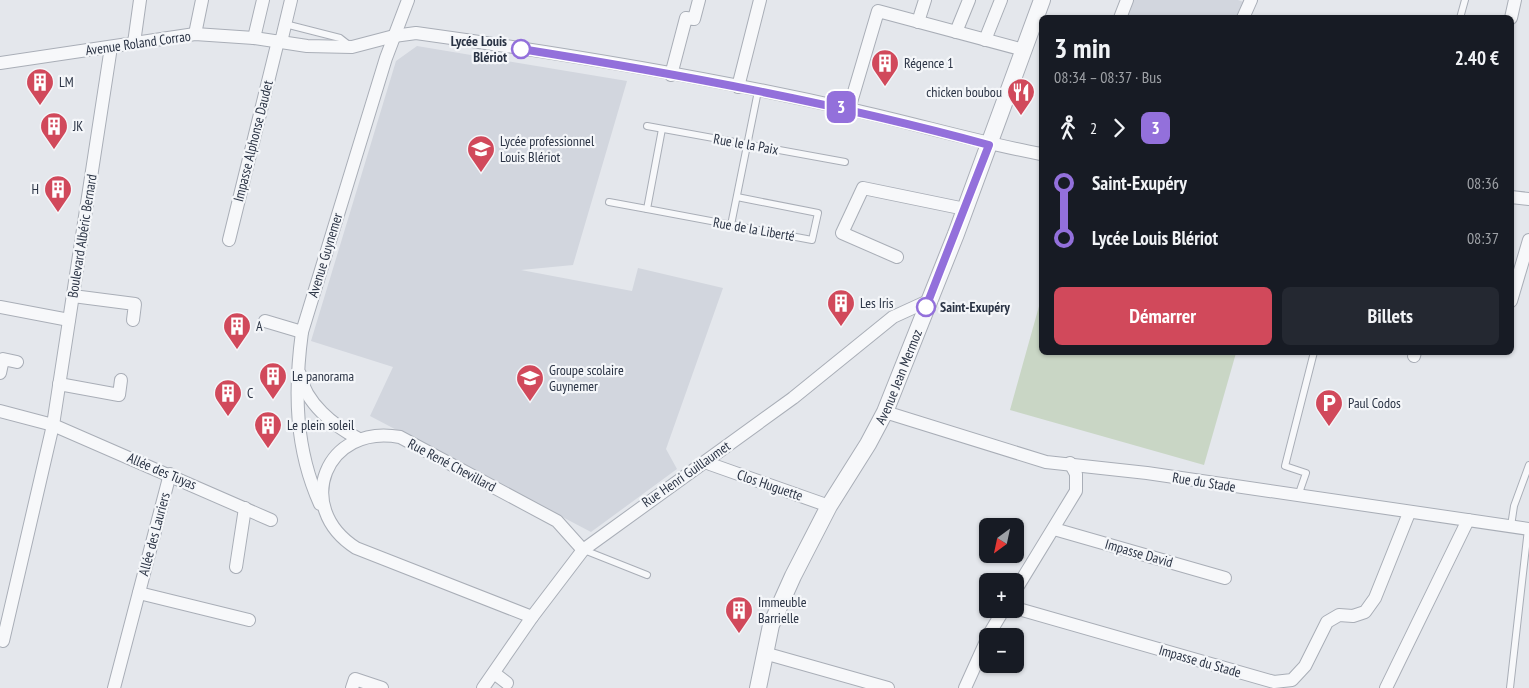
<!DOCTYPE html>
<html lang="fr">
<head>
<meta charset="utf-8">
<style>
  body { margin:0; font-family:"PT Sans Narrow",sans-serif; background:#242831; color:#f1f3f6; height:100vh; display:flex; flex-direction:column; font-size:19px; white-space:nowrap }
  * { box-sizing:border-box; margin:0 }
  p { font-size:16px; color:#9ea1a6 }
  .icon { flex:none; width:28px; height:28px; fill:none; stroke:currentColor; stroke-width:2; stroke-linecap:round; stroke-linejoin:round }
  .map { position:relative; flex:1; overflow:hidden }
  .details { position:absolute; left:1039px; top:15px; width:475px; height:340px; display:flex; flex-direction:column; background:#171b24; border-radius:8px; box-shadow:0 1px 4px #0004 }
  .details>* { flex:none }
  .badge { padding:0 10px; border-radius:8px; font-size:18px; line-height:32px }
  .needle { width:32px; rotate:213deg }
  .buttons { position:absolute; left:979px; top:518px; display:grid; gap:10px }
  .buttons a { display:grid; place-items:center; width:45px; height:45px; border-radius:8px; background:#171b24; box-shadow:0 1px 4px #0004; font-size:25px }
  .map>.badge { position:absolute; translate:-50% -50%; box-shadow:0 0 0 2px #fff }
  .legs { display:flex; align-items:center; gap:8px; height:55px; padding:0 15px; font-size:16px }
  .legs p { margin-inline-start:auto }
  .head { display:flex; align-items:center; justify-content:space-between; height:85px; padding:0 15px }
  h1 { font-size:28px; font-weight:600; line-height:38px }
  .cta { display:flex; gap:10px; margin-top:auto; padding:10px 15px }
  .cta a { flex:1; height:58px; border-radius:8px; background:#d1495b; color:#fff; font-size:20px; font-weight:600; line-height:58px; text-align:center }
  .cta a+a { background:#242831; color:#f1f3f6 }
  ul { padding:0 15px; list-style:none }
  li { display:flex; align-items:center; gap:18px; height:55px; font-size:19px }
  li i { display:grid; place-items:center; width:8px; height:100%; margin:0 6px; background:currentColor }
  li i::after { content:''; width:12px; height:12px; margin:-6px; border:4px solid; border-radius:50%; background:#171b24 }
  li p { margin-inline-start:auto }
  li:first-child i { background:linear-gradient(#0000 50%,currentColor 0) }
  li:last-child i { background:linear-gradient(currentColor 50%,#0000 0) }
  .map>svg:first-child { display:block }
  .built { fill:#d2d6de }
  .green { fill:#c9d6c5 }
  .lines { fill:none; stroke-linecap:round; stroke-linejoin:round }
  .service-casing { stroke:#a9aeb7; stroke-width:8 }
  .minor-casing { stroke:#a9aeb7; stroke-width:14 }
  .tertiary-casing { stroke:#a9aeb7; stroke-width:18 }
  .service { stroke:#f7f8fa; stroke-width:6 }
  .minor { stroke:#f7f8fa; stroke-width:12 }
  .tertiary { stroke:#f7f8fa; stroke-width:16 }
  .line-1-casing { stroke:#fff; stroke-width:11 }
  .line-1 { stroke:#9370db; stroke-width:8 }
  .stop-1-dot { fill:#fff; stroke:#9370db; stroke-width:2.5 }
  .labels { text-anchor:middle; stroke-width:4.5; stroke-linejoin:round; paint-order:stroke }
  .stop-label { font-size:14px; font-weight:bold; fill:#2b3445; stroke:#f4f6f9; text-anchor:end }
  .street-label { font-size:14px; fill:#2b3445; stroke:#f4f6f9 }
  .poi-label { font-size:14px; fill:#2b3445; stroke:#f4f6f9; text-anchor:start }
</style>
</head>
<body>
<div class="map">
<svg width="1529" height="688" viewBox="0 0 1529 688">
  <rect width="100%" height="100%" fill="#e4e7ec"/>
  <g class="built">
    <polygon points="1127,0 1238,0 1246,3 1241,17 1120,18"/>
    <polygon points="417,46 627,81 573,265 521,270 632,291 638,268 723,288 666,449 677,469 591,532 370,416 393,367 311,341 396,61"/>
  </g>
  <polygon class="green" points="1041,299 1041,352 1236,353 1204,465 1010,410"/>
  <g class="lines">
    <g class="service-casing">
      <g id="service">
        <polyline points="1460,18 1465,0"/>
        <polyline points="285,24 340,38 349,45"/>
        <polyline points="647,126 845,162"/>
        <polyline points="662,129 647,209 812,240 818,213 737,197"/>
        <polyline points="609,202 647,209"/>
        <polyline points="731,225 758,91"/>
        <polyline points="1298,496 1306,473 1285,466 1314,352"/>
        <polyline points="1511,526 1514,506 1529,465"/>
        <polyline points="584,550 647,575"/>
        <polyline points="1510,688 1528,529"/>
      </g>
    </g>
    <g class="minor-casing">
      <g id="minor">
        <polyline points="1120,18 1127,0"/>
        <polyline points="1243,18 1251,0"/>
        <polyline points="1511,18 1515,0"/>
        <polyline points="918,22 925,0"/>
        <polyline points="956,32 969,0"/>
        <polyline points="195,34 202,0"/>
        <polyline points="254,38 263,0"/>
        <polyline points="985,40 1001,0"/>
        <polyline points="281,42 291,0"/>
        <polyline points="134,43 140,0"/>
        <path d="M 0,63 L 195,34 L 254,38 L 307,46 L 352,47 L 394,36 L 416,33 C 561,53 707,77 849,109 C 914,123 976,142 1041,154"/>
        <polyline points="671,75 686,18 694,19 699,0"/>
        <polyline points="738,87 760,0"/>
        <polyline points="849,109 878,11 1024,50"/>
        <polyline points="1511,197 1529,199"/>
        <polyline points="229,240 278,41"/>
        <polyline points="897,257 842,233 863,188 965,209"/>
        <polyline points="73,296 135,304 133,320"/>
        <polyline points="1511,301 1529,240"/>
        <polyline points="0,307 69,320"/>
        <polyline points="265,321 302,332"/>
        <polyline points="1414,356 1415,352"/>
        <polyline points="0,373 3,359 17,362"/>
        <path d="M 300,374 C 305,403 334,426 359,439"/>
        <polyline points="59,384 119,395 121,380"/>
        <polyline points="0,411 53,425 271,520"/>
        <polyline points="885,412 1046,462 1147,473 1529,529"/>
        <polyline points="710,464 829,506"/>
        <path d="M 320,504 C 295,449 294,391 302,332 L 386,58 L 408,0"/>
        <polyline points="1054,529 1225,578"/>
        <polyline points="236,567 245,508"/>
        <polyline points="1015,591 1076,491 1076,474 1070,463"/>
        <polyline points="139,593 249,620"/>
        <polyline points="1015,608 1274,682 1292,680 1305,666 1327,622 1339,615 1353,616 1365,612 1375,598 1409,513"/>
        <path d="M 532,617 L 356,548 C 292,507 326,423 400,437 L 557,521 L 583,550"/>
        <polyline points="988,636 1004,609"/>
        <polyline points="3,641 53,425 111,47"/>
        <polyline points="764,653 888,688"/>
        <polyline points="494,673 507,683"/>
        <polyline points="114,688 170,474"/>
        <polyline points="352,688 355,679 382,688"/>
        <polyline points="483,688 532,617 583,550 793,398 893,317 928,301"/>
        <polyline points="965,688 988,637"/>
        <polyline points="1386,688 1468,520"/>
      </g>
    </g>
    <g class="tertiary-casing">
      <g id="tertiary">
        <path id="s1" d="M 758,688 L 771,625 L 793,576 L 829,506 L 868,444 L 885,412 L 956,234 L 1042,0"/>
      </g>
    </g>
    <use href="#service" class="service"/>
    <use href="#minor" class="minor"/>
    <use href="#tertiary" class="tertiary"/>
  </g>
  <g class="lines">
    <g class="line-1-casing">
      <path id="line-1" d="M 521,49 C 678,74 835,103 989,145 L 926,307"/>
    </g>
    <use href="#line-1" class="line-1"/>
  </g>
  <defs>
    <g id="building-pin" transform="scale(1.4375)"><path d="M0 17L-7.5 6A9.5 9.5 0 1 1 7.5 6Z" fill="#d1495b" stroke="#f4f6f9"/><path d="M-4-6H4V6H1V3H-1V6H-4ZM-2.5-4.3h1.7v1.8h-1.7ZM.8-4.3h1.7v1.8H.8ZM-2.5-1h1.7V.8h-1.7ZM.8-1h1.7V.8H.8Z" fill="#fff"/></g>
    <g id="restaurant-pin" transform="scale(1.4375)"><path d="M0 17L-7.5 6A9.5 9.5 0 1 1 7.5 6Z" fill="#d1495b" stroke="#f4f6f9"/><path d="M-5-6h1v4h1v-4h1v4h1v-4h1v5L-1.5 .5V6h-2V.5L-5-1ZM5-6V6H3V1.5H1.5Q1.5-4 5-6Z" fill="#fff"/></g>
    <g id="school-pin" transform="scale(1.4375)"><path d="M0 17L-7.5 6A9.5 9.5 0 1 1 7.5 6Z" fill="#d1495b" stroke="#f4f6f9"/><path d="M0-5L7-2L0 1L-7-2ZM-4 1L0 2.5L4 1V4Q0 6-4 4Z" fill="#fff"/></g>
    <g id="parking-pin" transform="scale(1.4375)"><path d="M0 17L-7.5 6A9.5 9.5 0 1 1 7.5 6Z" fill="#d1495b" stroke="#f4f6f9"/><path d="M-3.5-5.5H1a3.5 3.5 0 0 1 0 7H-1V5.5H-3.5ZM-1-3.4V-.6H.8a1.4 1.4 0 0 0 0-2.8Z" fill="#fff"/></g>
  </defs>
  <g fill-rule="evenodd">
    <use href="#building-pin" x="885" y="63"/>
    <use href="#building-pin" x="40" y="82"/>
    <use href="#restaurant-pin" x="1021" y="92"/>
    <use href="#building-pin" x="54" y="126"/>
    <use href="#school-pin" x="481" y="149"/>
    <use href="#building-pin" x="58" y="189"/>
    <use href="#building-pin" x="841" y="303"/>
    <use href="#building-pin" x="237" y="326"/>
    <use href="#building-pin" x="273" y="376"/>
    <use href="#school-pin" x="530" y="378"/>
    <use href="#building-pin" x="228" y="393"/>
    <use href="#parking-pin" x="1329" y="403"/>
    <use href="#building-pin" x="268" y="425"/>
    <use href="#building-pin" x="739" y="610"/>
  </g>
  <g class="stop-1-dot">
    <circle cx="521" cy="49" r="9"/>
    <circle cx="926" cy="307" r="9"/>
  </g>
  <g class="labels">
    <g class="stop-label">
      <text x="507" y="46">Lycée Louis<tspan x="507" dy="16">Blériot</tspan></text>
      <text x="940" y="312" text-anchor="start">Saint-Exupéry</text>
    </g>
    <g class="street-label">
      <text transform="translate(138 43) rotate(-8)" y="5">Avenue Roland Corrao</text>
      <text transform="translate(253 141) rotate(-76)" y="5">Impasse Alphonse Daudet</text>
      <text transform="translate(746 144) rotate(10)" y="5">Rue le la Paix</text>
      <text transform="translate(754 229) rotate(10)" y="5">Rue de la Liberté</text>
      <text transform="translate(82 236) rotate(-81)" y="5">Boulevard Albéric Bernard</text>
      <text transform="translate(325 255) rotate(-73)" y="5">Avenue Guynemer</text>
      <text dy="5" stroke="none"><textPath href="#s1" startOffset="344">Avenue Jean Mermoz</textPath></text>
      <text transform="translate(452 465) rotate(28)" y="5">Rue René Chevillard</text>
      <text transform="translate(162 471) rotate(23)" y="5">Allée des Tuyas</text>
      <text transform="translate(686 474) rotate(-35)" y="5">Rue Henri Guillaumet</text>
      <text transform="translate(1204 482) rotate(9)" y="5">Rue du Stade</text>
      <text transform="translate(770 485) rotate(19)" y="5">Clos Huguette</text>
      <text transform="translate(154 534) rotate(-75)" y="5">Allée des Lauriers</text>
      <text transform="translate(1139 553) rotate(16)" y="5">Impasse David</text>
      <text transform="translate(1200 661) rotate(16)" y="5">Impasse du Stade</text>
    </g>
    <g class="poi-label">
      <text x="904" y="68">Régence 1</text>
      <text x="59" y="87">LM</text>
      <text x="1002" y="97" text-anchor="end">chicken boubou</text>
      <text x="73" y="131">JK</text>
      <text x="500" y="146">Lycée professionnel<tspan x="500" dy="16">Louis Blériot</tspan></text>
      <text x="39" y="194" text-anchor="end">H</text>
      <text x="860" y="308">Les Iris</text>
      <text x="256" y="331">A</text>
      <text x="549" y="375">Groupe scolaire<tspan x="549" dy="16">Guynemer</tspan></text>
      <text x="292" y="381">Le panorama</text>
      <text x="247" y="398">C</text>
      <text x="1348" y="408">Paul Codos</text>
      <text x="287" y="430">Le plein soleil</text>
      <text x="758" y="607">Immeuble<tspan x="758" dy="16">Barrielle</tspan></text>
    </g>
  </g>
</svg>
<div class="buttons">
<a><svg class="needle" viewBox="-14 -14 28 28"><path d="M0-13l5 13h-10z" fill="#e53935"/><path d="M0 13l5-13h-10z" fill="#9ea1a6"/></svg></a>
<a>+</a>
<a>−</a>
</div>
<b class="badge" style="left:841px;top:107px;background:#9370db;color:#fff">3</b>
<section class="details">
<div class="head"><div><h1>3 min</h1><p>08:34 – 08:37 · Bus</p></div><b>2.40 €</b></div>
<div class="legs"><svg class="icon" aria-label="walk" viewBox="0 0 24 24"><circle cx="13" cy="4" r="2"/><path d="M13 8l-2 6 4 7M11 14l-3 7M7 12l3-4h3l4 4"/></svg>2<svg class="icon" aria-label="forward" viewBox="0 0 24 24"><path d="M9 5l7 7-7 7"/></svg><b class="badge" style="background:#9370db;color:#fff">3</b></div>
<ul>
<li><i style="color:#9370db"></i><b>Saint-Exupéry</b><p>08:36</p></li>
<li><i style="color:#9370db"></i><b>Lycée Louis Blériot</b><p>08:37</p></li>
</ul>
<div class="cta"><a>Démarrer</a><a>Billets</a></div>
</section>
</div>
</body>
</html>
